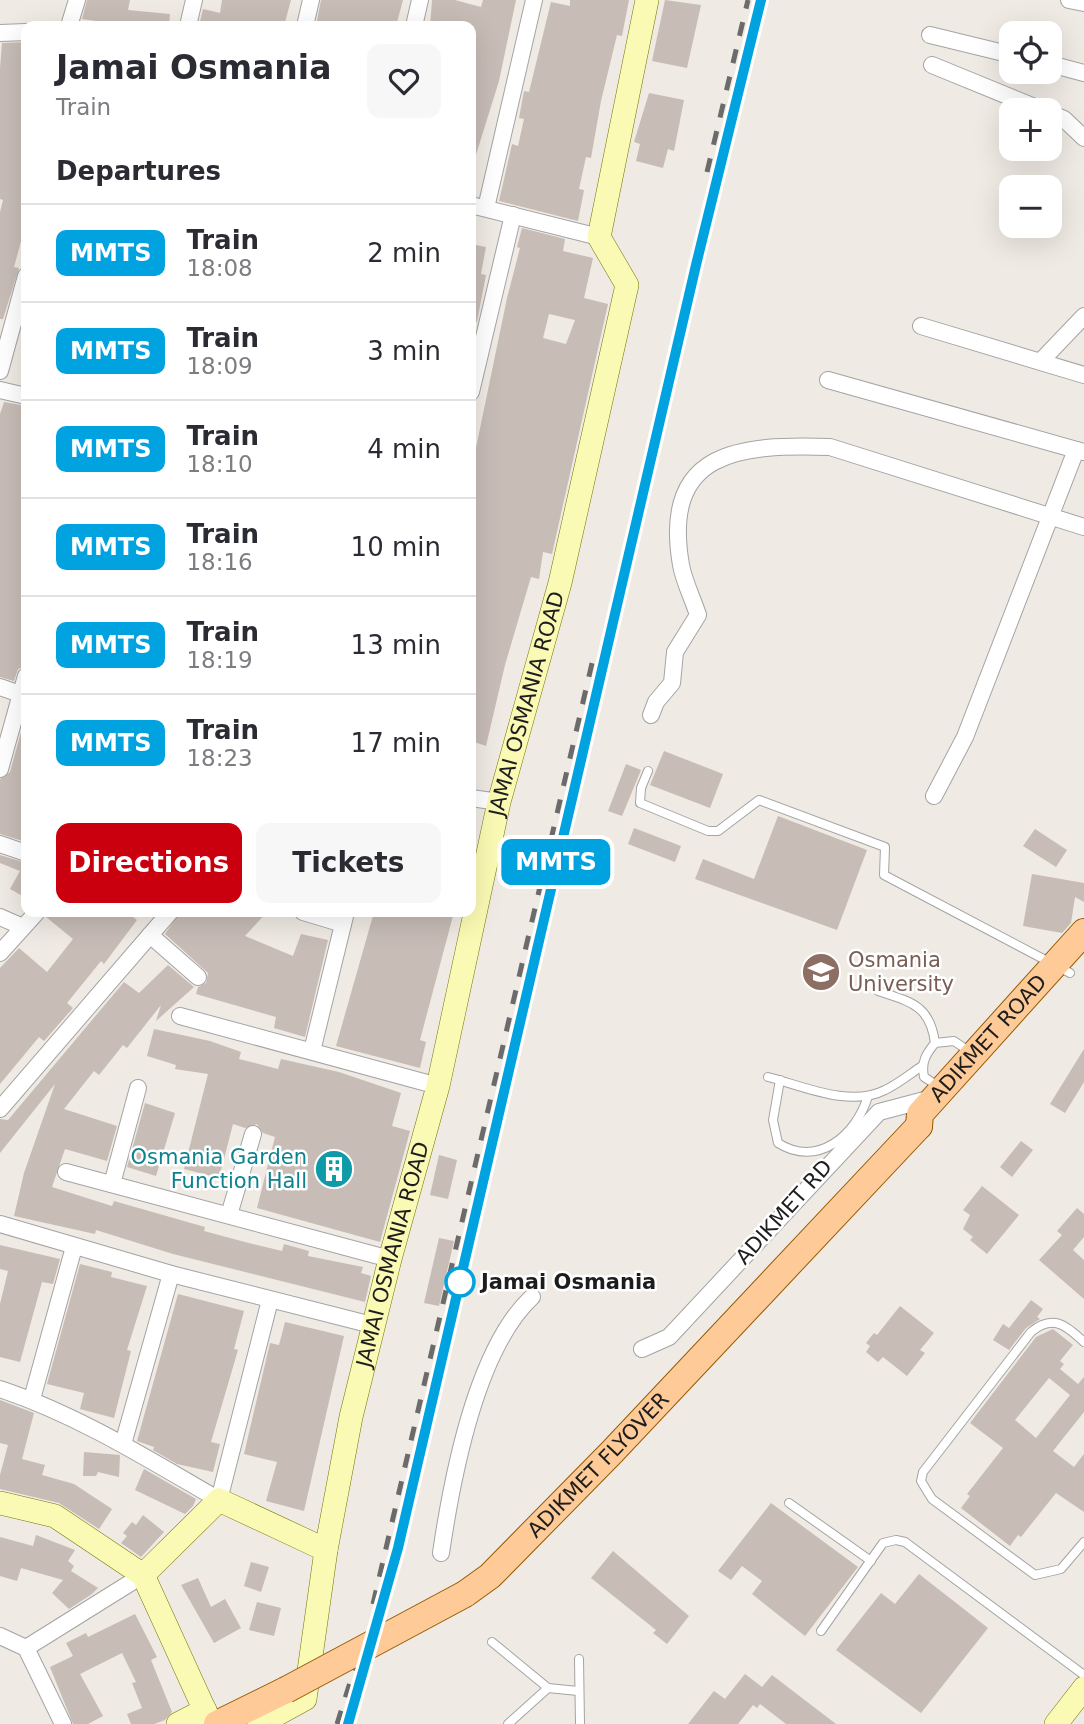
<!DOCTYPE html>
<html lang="en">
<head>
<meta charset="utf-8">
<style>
  body { margin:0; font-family:"DejaVu Sans",sans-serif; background:#f7f7f7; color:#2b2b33; height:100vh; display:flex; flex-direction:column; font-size:26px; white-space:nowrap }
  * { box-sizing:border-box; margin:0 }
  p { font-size:23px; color:#7c7c81 }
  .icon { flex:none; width:38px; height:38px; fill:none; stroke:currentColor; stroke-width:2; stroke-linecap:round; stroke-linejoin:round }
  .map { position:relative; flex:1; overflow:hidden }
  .details { position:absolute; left:21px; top:21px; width:455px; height:896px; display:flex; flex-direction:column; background:#fff; border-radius:14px; box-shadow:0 7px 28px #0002 }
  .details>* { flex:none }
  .badge { padding:0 14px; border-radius:10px; font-size:24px; line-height:46px }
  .controls { position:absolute; left:999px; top:21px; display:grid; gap:14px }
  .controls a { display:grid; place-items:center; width:63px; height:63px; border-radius:14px; background:#fff; box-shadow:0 7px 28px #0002; font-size:35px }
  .map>.badge { position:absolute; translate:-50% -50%; box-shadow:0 0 0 4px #fff }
  h2 { padding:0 35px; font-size:26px; line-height:63px }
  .round { display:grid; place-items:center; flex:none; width:74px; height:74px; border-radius:14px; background:#f7f7f7 }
  .summary { display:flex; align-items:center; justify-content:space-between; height:119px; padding:0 35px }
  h1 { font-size:33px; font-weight:800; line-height:52px }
  .cta { display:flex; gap:14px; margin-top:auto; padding:14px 35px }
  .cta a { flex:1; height:80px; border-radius:14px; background:#ca000f; color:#fff; font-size:28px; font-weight:800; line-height:80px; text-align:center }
  .cta a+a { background:#f7f7f7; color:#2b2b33 }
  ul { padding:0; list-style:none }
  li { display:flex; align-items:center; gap:21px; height:98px; padding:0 35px; border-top:2px solid #e1e1e2 }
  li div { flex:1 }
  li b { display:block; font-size:26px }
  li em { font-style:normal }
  li .badge { min-width:77px; font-weight:700; text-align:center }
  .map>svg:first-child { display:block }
  .building { fill:#c7bcb6; fill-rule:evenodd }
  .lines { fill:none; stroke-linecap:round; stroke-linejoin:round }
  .lane-casing { stroke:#a4a4a4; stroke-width:10 }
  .street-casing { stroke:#a4a4a4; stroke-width:18 }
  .secondary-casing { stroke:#737702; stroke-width:24 }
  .primary-casing { stroke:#965a00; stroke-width:28 }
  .lane { stroke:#fff; stroke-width:8 }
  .street { stroke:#fff; stroke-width:16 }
  .secondary { stroke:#fbfab4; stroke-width:23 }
  .primary { stroke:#fecb98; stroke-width:26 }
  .rail { stroke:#6b6b6b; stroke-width:5; stroke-dasharray:14 14; stroke-linecap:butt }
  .primary-bridge-casing { stroke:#965a00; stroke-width:28; stroke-linecap:butt }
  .primary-bridge { stroke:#fecb98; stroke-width:26 }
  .line-casing { stroke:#fff; stroke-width:16 }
  .line { stroke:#00a3e0; stroke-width:10 }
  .stop-dot { fill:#fff; stroke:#00a3e0; stroke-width:3.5 }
  .labels { text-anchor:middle; stroke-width:5; stroke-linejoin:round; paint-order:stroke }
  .street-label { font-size:21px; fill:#1d1d1d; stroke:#fff }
  .education-label { font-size:21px; fill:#785e54; stroke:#fff; text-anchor:start }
  .culture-label { font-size:21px; fill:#0d838f; stroke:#fff; text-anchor:end }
  .stop-label { font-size:21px; font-weight:bold; fill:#1d1d1d; stroke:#fff; text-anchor:start }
</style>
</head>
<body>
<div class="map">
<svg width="1084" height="1724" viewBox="0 0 1084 1724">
  <rect width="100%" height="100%" fill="#efeae3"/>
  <g class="building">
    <polygon points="87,0 130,0 128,10 170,14 169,26 132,26 82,19"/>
    <polygon points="222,0 291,0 284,26 199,26 203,9 220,13"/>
    <polygon points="321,0 403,0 396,26 316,26"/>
    <polygon points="432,0 455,0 481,7 483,0 516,0 499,81 475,158 471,157 471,40 474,26 430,26"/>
    <polygon points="570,0 629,0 622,36 617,35 601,101 591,158 586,157 579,189 584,190 578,221 499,201 512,144 518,146 524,119 519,118 524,91 529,92 551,2 570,6"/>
    <polygon points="665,0 701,5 687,68 652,61"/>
    <polygon points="26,42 26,223 14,267 19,268 3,319 0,319 0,212 3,200 0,199 0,68 2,43"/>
    <polygon points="649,93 684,100 674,151 668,149 663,168 636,161 640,144 634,142"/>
    <path d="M 522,228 L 565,239 L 563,251 L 593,258 L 584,298 L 608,304 L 552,554 L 543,552 L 539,579 L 531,577 L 505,665 L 486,746 L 471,741 L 471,585 L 476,566 L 471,565 L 471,472 L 507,298 L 520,248 L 517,247 ZM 549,314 L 575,320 L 566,344 L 543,338 Z"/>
    <polygon points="471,244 486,247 481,274 486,275 477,322 471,322"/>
    <polygon points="4,402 26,406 26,666 18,669 14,681 0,677 0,414"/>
    <polygon points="26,714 26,842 0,834 0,779 10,772"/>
    <polygon points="664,751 723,774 710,808 650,785"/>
    <polygon points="626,764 641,770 622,816 608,811"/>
    <polygon points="778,816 867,850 837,930 695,879 703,859 754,879"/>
    <polygon points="634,828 681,846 675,862 628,844"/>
    <polygon points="1035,829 1067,850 1056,867 1023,846"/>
    <polygon points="0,855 26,863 26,898 10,889 20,871 0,863"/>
    <polygon points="1032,874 1084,883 1084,902 1075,897 1071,923 1062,933 1023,926"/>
    <polygon points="47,912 127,912 137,920 104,964 101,961 67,1003 73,1008 44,1041 39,1037 0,1084 0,968 19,948 47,972 73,939 46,917"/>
    <polygon points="180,912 267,912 245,936 293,956 301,934 328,940 305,1037 274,1028 276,1017 196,994 198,987 206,983 208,973 165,934"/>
    <polygon points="374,912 454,912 420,1040 426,1042 420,1068 336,1046"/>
    <polygon points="168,965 194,987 156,1021 161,1005 127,1048 123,1045 99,1075 94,1071 64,1109 117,1126 107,1161 65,1149 52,1187 112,1206 114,1201 205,1227 204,1231 245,1242 282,1251 284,1244 309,1251 308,1256 363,1267 361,1273 371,1276 365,1302 173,1254 96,1230 95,1234 14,1216 24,1173 55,1084 0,1153 0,1119 8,1120 124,982 139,993"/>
    <polygon points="154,1029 210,1041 241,1052 239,1059 278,1069 281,1059 339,1072 401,1093 392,1126 410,1131 380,1242 257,1208 275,1137 263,1133 257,1124 245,1128 233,1124 219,1178 184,1169 208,1074 175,1069 176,1065 147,1056"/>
    <polygon points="1084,1049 1084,1082 1065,1113 1050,1104"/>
    <polygon points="145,1103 175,1113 156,1176 127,1167"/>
    <polygon points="1021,1141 1033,1150 1012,1177 1000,1167"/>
    <polygon points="439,1155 457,1160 448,1199 430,1195"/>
    <polygon points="982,1186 1019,1215 987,1254 970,1240 973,1237 963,1229 970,1215 963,1210"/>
    <polygon points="1077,1208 1084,1214 1084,1237 1073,1250 1084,1260 1084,1299 1039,1260 1062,1235 1057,1231"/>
    <polygon points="439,1238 454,1241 439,1306 424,1303"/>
    <polygon points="0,1245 60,1259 53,1284 42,1282 20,1362 0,1357 0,1304 8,1271 0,1269"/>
    <polygon points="80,1264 112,1272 111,1277 147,1286 127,1350 131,1351 114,1418 80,1409 84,1393 47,1384"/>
    <polygon points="178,1294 244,1311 234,1349 238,1350 211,1442 220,1444 213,1472 177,1464 153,1450 154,1447 137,1441"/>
    <polygon points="1031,1300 1043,1309 1037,1317 1040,1319 1026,1328 1009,1350 993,1340 1003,1324 1009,1328"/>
    <polygon points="900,1306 934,1333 920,1350 925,1353 907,1376 883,1357 878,1362 866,1352 870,1346 866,1343 874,1333 877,1335"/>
    <polygon points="285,1322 344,1336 304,1511 266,1501 277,1462 244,1454 270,1343 279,1345"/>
    <path d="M 1053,1329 L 1073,1345 L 1060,1361 L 1064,1364 L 1060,1369 L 1078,1384 L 1084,1377 L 1084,1412 L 1053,1451 L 1074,1467 L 1084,1454 L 1084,1512 L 1056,1493 L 1021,1537 L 1018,1535 L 1010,1546 L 961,1508 L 970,1496 L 967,1494 L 1003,1448 L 970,1423 L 1036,1337 ZM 1049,1378 L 1070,1395 L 1036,1438 L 1015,1420 Z"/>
    <polygon points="0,1400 34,1413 22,1459 45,1465 42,1475 74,1484 112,1509 99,1529 59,1503 0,1489 0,1475 8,1445 0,1443"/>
    <polygon points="84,1452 120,1455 119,1477 98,1472 96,1476 83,1476"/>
    <polygon points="144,1469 196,1499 193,1506 185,1514 135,1490"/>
    <polygon points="771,1503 858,1567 805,1636 752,1594 762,1581 742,1566 731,1580 718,1571"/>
    <polygon points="143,1515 164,1532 141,1557 121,1543 127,1536 123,1533 132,1522 136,1525"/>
    <polygon points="36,1535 75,1550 68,1561 74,1566 71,1571 98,1588 92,1594 69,1609 52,1593 63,1580 21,1568 17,1581 0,1576 0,1537 33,1546"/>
    <polygon points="613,1551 689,1616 667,1644 653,1633 656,1630 591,1578"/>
    <polygon points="251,1562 269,1567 261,1592 244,1586"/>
    <polygon points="919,1574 988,1628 921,1713 836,1650 881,1593 895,1604"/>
    <polygon points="198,1578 211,1607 225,1599 241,1628 214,1643 181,1585"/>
    <polygon points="257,1602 281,1608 274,1636 249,1630"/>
    <polygon points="135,1614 157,1657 151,1660 172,1712 165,1720 154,1724 131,1724 127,1714 142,1708 132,1683 136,1682 122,1653 80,1674 103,1716 88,1724 73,1724 50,1667 73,1656 66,1643 86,1633 88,1637"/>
    <polygon points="745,1674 762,1687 772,1675 836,1724 786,1724 760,1704 757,1708 753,1705 738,1724 688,1724 714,1691 725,1699"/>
  </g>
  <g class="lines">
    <g class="lane-casing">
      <g id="lane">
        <polyline points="648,771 641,788 640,803 708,831 718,831 759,800 885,847 884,875 1070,973"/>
        <path d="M 878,991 C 911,1002 930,1005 935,1043"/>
        <path d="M 768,1077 C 803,1086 850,1108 885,1090 C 898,1084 910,1074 922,1066"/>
        <path d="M 780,1080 L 773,1120 L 778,1143 C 817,1168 856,1136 868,1096"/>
        <path d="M 938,1086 L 924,1077 C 921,1062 926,1054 935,1043 L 954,1041 L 970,1052"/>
        <path d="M 1084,1342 C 1066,1325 1053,1314 1031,1332 L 923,1472 L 921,1481 L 932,1499 L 1035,1575 L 1061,1569 L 1084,1542"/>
        <polyline points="789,1503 871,1561"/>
        <polyline points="821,1631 883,1543 896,1540 905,1542 1084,1675"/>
        <polyline points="492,1642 548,1688 578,1691"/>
        <polyline points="579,1659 580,1724"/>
        <polyline points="508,1724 548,1688"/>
      </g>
    </g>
    <g class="street-casing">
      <g id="street">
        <polyline points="1069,0 1084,3"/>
        <polyline points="69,26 77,0"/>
        <polyline points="188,26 194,0"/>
        <polyline points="305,26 311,0"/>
        <polyline points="414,26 420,0"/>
        <polyline points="0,33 26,32"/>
        <polyline points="930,35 1012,55"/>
        <polyline points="1050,64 1084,73"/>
        <polyline points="932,65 1042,110"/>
        <polyline points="1050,113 1064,119 1084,138"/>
        <polyline points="471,205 599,237"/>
        <polyline points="486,208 534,0"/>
        <polyline points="921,326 1084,375"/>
        <polyline points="1041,361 1084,316"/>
        <polyline points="0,371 26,276"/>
        <polyline points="828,380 1084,452"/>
        <polyline points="0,390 26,396"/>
        <polyline points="471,392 513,215"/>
        <polyline points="0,687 26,696"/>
        <path d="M 651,715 L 656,702 L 672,683 L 675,652 L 698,615 C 693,599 684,582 681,565 C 661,450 740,444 830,447 L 1084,527"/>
        <polyline points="0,769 26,676"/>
        <polyline points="934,796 965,737 1076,450"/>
        <polyline points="471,798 499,802"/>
        <polyline points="0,844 26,853"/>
        <polyline points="303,912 343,924"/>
        <polyline points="0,917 23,927"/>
        <polyline points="150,935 198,977"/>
        <polyline points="0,953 37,912"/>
        <polyline points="180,1016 438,1086"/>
        <polyline points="312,1051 346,912"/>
        <polyline points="0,1109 170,912"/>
        <polyline points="66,1172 390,1259"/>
        <polyline points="112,1184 138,1088"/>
        <polyline points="229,1215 253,1134"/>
        <polyline points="0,1224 171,1274 372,1325"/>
        <polyline points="642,1349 669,1337 879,1112 932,1098"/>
        <path d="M 0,1389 C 78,1415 148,1459 219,1500 L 270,1300"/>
        <polyline points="32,1399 74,1247"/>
        <polyline points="123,1444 171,1274"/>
        <path d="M 441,1553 C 452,1478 476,1349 532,1297"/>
        <polyline points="0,1636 26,1648 63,1724"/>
        <polyline points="26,1648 143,1575"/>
      </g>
    </g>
    <g class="secondary-casing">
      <g id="secondary">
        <polyline points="0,1503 55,1516 143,1575 211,1724"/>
        <polyline points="143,1575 219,1500 326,1550"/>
        <polyline points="178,1724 205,1710"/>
        <path id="s1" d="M 259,1724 L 305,1699 L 326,1550 L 351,1417 L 390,1259 L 438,1086 L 499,802 L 560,583 L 627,285 L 599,237 L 647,0"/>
        <polyline points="1056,1724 1084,1688"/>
      </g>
    </g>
    <g class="primary-casing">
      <g id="primary">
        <path id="s2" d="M 919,1126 L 920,1114 L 1084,932"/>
        <path id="s3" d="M 465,1594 L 490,1576 L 612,1452 L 919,1126"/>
        <polyline points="217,1724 286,1690"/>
      </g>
    </g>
    <use href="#lane" class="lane"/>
    <use href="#street" class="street"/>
    <use href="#secondary" class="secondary"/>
    <use href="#primary" class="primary"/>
    <g class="rail">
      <polyline points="707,172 748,0"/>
      <polyline points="373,1604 593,659"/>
      <polyline points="337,1724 363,1641"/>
      <polyline points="348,1724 398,1548 708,212 761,0"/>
    </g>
    <g class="primary-bridge-casing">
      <polyline id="primary-bridge" points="286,1690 465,1594"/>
    </g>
    <use href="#primary-bridge" class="primary-bridge"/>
  </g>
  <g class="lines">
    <g class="line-casing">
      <polyline id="line" points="348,1724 398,1548 696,265 761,0"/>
    </g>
    <use href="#line" class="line"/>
  </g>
  <defs>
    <g id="university-disc" transform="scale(2.0125)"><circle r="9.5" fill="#8d6e63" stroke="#fff"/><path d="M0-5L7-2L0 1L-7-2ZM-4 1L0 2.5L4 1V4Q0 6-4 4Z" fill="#fff"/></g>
    <g id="building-disc" transform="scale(2.0125)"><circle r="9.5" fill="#0f9aa8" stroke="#fff"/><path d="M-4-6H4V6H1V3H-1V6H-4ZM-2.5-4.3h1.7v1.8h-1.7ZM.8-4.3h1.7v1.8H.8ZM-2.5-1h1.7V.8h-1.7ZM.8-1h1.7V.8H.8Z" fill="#fff"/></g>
  </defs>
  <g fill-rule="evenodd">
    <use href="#university-disc" x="821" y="972"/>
    <use href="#building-disc" x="334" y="1169"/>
  </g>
  <circle class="stop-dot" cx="460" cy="1282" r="14"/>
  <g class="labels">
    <g class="street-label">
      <text dy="7" stroke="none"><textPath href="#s1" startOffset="1073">JAMAI OSMANIA ROAD</textPath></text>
      <text dy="7" stroke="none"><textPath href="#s2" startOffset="114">ADIKMET ROAD</textPath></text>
      <text transform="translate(784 1212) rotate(-48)" y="7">ADIKMET RD</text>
      <text dy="7" stroke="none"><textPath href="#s1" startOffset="506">JAMAI OSMANIA ROAD</textPath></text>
      <text dy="7" stroke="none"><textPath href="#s3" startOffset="186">ADIKMET FLYOVER</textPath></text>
    </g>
    <g class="education-label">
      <text x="848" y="967">Osmania<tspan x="848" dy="24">University</tspan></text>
    </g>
    <g class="culture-label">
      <text x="307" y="1164">Osmania Garden<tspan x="307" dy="24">Function Hall</tspan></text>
    </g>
    <g class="stop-label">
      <text x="481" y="1289">Jamai Osmania</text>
    </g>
  </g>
</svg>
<div class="controls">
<a><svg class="icon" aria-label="locate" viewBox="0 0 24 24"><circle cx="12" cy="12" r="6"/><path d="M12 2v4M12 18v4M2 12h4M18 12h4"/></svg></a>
<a>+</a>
<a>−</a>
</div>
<b class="badge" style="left:556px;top:862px;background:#00a3e0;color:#fff">MMTS</b>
<section class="details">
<div class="summary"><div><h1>Jamai Osmania</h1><p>Train</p></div><a class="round"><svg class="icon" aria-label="heart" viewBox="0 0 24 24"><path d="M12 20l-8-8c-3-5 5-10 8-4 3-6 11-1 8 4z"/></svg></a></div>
<h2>Departures</h2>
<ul>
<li><span class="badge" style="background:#00a3e0;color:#fff">MMTS</span><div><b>Train</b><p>18:08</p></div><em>2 min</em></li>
<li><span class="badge" style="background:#00a3e0;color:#fff">MMTS</span><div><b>Train</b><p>18:09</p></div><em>3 min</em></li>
<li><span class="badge" style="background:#00a3e0;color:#fff">MMTS</span><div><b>Train</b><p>18:10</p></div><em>4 min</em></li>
<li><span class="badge" style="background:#00a3e0;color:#fff">MMTS</span><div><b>Train</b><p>18:16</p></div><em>10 min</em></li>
<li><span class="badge" style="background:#00a3e0;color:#fff">MMTS</span><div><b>Train</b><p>18:19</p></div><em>13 min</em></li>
<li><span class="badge" style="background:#00a3e0;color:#fff">MMTS</span><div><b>Train</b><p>18:23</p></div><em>17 min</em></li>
</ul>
<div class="cta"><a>Directions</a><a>Tickets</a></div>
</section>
</div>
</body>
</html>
